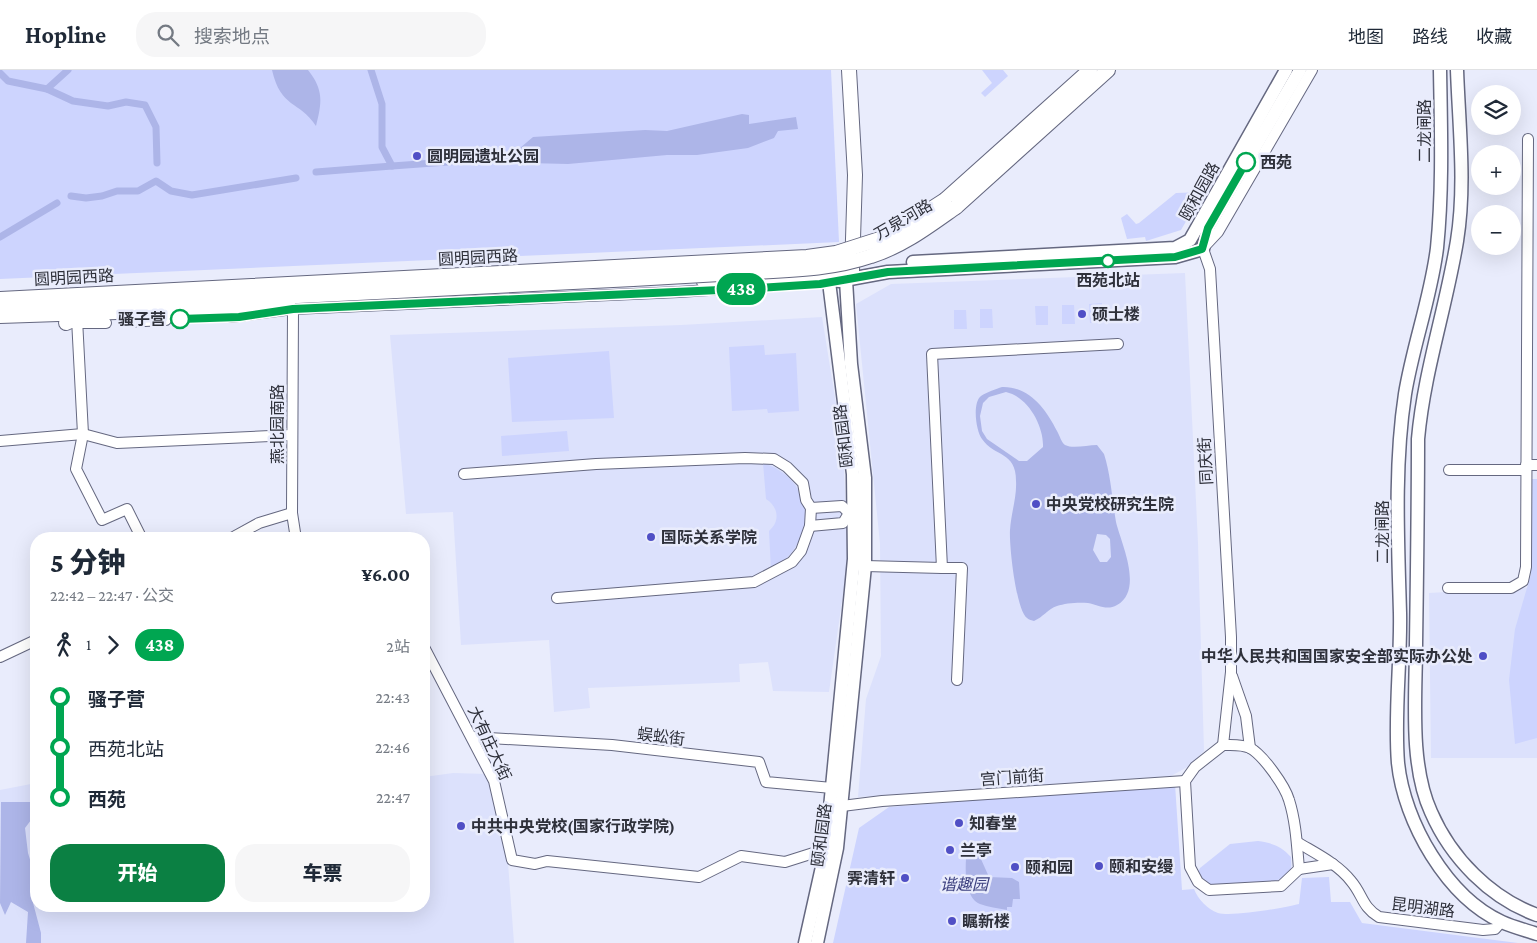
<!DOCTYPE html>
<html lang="zh">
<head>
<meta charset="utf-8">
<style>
  body { margin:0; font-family:"Crimson Pro","Noto Sans SC",serif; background:#f6f6f7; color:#1f2937; height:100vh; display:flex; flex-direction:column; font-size:19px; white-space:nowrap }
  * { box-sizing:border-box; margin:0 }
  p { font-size:16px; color:#747a83 }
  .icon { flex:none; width:28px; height:28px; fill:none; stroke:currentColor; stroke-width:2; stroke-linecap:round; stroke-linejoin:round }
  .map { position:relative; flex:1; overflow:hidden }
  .drawer { position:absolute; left:30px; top:462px; width:400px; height:380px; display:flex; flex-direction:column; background:#fff; border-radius:20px; box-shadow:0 5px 20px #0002 }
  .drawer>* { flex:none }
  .badge { padding:0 10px; border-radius:16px; font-size:18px; line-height:32px }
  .tools { position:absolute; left:1471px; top:15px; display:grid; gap:10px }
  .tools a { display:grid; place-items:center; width:50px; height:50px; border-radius:50%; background:#fff; box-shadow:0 5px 20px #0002; font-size:25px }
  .map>.badge { position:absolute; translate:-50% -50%; box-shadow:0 0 0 2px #fff }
  .legs { display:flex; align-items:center; gap:8px; height:55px; padding:0 20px; font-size:16px }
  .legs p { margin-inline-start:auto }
  .summary { display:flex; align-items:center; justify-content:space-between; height:85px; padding:0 20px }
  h1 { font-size:28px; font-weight:800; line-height:38px }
  .primary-button { display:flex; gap:10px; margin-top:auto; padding:10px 20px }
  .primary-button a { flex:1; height:58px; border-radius:20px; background:#0b8043; color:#fff; font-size:20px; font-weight:800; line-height:58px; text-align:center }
  .primary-button a+a { background:#f6f6f7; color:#1f2937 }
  ul { padding:0 20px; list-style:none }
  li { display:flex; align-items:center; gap:18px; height:50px; font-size:19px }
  li i { display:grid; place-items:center; width:8px; height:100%; margin:0 6px; background:currentColor }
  li i::after { content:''; width:12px; height:12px; margin:-6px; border:4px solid; border-radius:50%; background:#fff }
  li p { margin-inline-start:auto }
  li:first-child i { background:linear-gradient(#0000 50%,currentColor 0) }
  li:last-child i { background:linear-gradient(currentColor 50%,#0000 0) }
  header { display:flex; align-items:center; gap:30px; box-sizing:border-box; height:70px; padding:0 25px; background:#fff; border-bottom:1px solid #e0e1e3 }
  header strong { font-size:24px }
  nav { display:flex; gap:28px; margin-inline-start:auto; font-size:18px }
  .search { width:350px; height:45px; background:#f6f6f7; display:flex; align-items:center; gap:12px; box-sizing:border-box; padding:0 18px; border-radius:20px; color:#747a83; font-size:19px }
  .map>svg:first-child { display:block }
  .built { fill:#dce1fc }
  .green { fill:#cdd4fe }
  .water { fill:#adb5e8; fill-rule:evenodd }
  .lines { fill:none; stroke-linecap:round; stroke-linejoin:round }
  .canal { stroke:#adb5e8; stroke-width:7 }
  .minor-casing { stroke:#656880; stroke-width:12 }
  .major-casing { stroke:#656880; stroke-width:15 }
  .highway-casing { stroke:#656880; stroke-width:16 }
  .minor { stroke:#fff; stroke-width:10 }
  .major { stroke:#fff; stroke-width:12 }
  .highway { stroke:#fff; stroke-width:14 }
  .highway-bridge-casing { stroke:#656880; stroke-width:16; stroke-linecap:butt }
  .highway-bridge { stroke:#fff; stroke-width:14 }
  .line-1-casing { stroke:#fff; stroke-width:11 }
  .line-1 { stroke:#00a651; stroke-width:8 }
  .poi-dot { fill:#504fc5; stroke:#e9ecfc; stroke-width:2 }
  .stop-1-dot { fill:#fff; stroke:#00a651; stroke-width:2.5 }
  .labels { text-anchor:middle; stroke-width:5; stroke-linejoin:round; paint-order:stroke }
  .street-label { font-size:16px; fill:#2e303a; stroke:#e9ecfc }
  .poi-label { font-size:16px; font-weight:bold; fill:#2e303a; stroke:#e9ecfc; text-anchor:start }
  .stop-label { font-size:16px; font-weight:bold; fill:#2e303a; stroke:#e9ecfc; text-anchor:start }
  .park-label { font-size:16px; font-style:italic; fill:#3c407f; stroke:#e9ecfc }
</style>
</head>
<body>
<header>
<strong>Hopline</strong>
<div class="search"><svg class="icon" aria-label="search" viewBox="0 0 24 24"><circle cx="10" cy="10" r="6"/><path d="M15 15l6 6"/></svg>搜索地点</div>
<nav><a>地图</a><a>路线</a><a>收藏</a></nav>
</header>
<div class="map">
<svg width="1537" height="873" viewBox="0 0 1537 873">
  <rect width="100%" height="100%" fill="#e9ecfc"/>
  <g class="built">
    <polygon points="1185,203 1198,473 1204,681 1191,695 1171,706 858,727 866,629 881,586 880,474 856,234 891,214"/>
    <polygon points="822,247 843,377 848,489 829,622 773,621 768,592 739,594 740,612 588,618 590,638 554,642 549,570 461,575 453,442 406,444 390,265 681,255"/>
    <polygon points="1537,517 1537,688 1431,688 1429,523"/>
    <polygon points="453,703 487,704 508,793 514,873 0,873 0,720 36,713 36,836 424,836 424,707"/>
  </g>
  <g class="green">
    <polygon points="0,0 831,0 839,172 0,209"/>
    <polygon points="982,0 1003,0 1008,6 985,27 981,23 992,13"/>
    <polygon points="1203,122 1181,160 1146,171 1145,167 1127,169 1121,148 1127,144 1136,154 1139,153 1176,123"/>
    <polygon points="1102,233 1102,252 1090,253 1089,234"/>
    <polygon points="1062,235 1074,235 1075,254 1062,254"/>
    <polygon points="1035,236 1048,236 1048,255 1036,255"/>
    <polygon points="980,239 992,239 993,258 980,258"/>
    <polygon points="954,240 966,240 967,259 954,259"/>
    <polygon points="764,275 765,285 796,283 799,341 768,343 767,339 732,341 729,277"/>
    <polygon points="609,281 614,348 512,352 508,288"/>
    <polygon points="567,361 569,381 502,386 501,366"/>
    <path d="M 763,393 C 817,410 818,473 771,500 L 769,461 C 780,452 779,437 766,429 Z"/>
    <polygon points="1531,409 1537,409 1537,668 1515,674 1509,610 1515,559 1531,504"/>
    <path d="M 1175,714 L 1182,820 L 1194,819 C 1198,829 1207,839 1218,843 C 1232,847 1283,838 1299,834 L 1302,808 L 1329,807 L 1331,832 L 1350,832 L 1362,853 L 1518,873 L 833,873 L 859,758 L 889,737 Z"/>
    <path d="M 1258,771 C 1272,773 1281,776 1291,787 C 1291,791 1292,796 1291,799 C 1284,819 1230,815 1212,816 L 1197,804 L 1200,798 L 1230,774 Z"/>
  </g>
  <g class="water">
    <path d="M 272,0 L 308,0 C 324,20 322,33 316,56 C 299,30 281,39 272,0 Z"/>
    <polygon points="742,44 749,45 749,54 796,47 798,59 778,61 774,68 748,78 697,85 667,85 568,94 527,93 517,87 520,78 533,67 645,60 667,61"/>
    <path d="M 1002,317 C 1029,316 1046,339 1057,361 C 1060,366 1061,372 1065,375 C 1073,379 1087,375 1097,375 L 1104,384 C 1111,406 1112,429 1116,452 C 1121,473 1144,520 1117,535 C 1107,541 1098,535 1088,533 C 1079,532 1065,533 1057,536 C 1048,539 1043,547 1034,551 C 1032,550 1029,550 1027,548 C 1016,540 1009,475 1010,460 C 1011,443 1017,427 1016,411 C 1016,381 994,387 982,369 C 976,361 972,333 981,326 C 987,322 996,319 1002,317 ZM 1006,322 C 1028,327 1044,356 1043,377 L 1027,391 L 1019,391 L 987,369 L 982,361 L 980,346 L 983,333 L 989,327 ZM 1097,464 L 1106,465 L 1110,469 L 1111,487 L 1107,492 L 1100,492 L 1093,480 Z"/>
    <polygon points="1,732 36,732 34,746 25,758 28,783 36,809 32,829 41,863 41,873 26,873 28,842 11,832 5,845 0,833"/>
    <path d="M 970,776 L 976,778 L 989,807 L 1012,808 L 1019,812 L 1020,829 L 1013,829 L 1012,837 L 1007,837 L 1007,840 C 998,838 988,837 980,834 C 963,827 965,794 967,779 Z"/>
  </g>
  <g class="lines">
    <g class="canal">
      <polyline points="0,3 8,11 47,19 73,31 108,36 126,32 145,35 156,57 157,93"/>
      <polyline points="47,19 68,0"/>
      <polyline points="392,96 517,87"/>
      <polyline points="316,102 392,96 382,77 382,34 371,0"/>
      <polyline points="71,126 86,128 102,126 117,121 138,121 156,111 171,121 192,125 296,108"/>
      <polyline points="0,167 57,133"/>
    </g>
    <g class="minor-casing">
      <g id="minor">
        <polyline points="1203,178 1218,162 1312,0"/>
        <polyline points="1203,179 1210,199 1231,567 1231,602 1223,675"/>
        <polyline points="702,212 835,205 852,201"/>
        <polyline points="293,239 292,443 296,469"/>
        <polyline points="231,247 293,239 679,222 829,212"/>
        <polyline points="0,248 234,240 290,233"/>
        <polyline points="77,249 83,364 76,399 102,450 127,439 142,469"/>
        <polyline points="123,252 166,250"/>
        <polyline points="68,253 106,253"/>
        <polyline points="0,371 83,364 117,373 292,365"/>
        <polyline points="1526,395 1537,395"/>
        <polyline points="1449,400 1526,400"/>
        <polyline points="464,404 596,394 745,388 774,389 787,397 803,413 806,430 811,438 810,456 801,481 792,492 754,512 557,528"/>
        <polyline points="811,438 842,436 849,443 855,443"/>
        <polyline points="810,456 843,453 849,443"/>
        <polyline points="230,469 259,453 292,443"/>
        <polyline points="865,496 942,498 932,284 1118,274"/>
        <polyline points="942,498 962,498 957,610"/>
        <polyline points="1448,518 1511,518 1523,511 1526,497 1528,69"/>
        <polyline points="424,577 494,711 512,790 535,794 547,791 699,807 741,786 785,792 826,779"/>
        <polyline points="0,587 36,570"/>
        <polyline points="1232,606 1246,646 1250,678"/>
        <polyline points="472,667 612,675 759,692 766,712 832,718"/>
        <path d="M 1223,675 C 1232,675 1242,674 1250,678 C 1263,685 1285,716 1289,730 C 1296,752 1297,776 1299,799 L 1281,816 L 1209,820 L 1198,812 L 1190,797 L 1185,711 L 1195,697 Z"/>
        <polyline points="834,737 882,731 1185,711"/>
        <path d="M 1297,772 C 1315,783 1338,794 1351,811 C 1363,825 1362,837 1379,847 L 1483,860 L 1495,859 L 1501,852"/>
        <polyline points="1299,799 1333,794"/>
      </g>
    </g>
    <g class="major-casing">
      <g id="major">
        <path d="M 1440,0 C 1441,59 1443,119 1437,178 C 1431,227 1413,275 1405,324 C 1394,396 1398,471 1400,543 C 1401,593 1394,643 1398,693 C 1404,752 1447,827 1502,852 C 1513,857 1525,860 1537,864"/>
        <path d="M 1457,0 C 1459,56 1466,116 1457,171 C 1446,238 1424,302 1418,369 C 1418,438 1417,506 1416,574 C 1416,626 1409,694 1431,742 C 1451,788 1490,828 1537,845"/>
        <polyline points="913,192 1175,178 1190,170 1286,0"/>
        <polyline points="839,211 888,202 1175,187 1203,179 1208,158 1300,0"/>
        <polyline points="805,873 826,779 854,489 853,404 829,212"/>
        <polyline points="817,873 837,778 865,496 865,408 851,294 846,210"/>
      </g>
    </g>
    <g class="highway-casing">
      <g id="highway">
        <polyline points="849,0 855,105 852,201"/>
        <polyline points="945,130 1090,0"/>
        <polyline points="956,137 1108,0"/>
        <polyline points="0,229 634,196"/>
        <polyline points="0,241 633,209"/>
        <polyline points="66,253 95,240"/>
      </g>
    </g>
    <use href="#minor" class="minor"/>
    <use href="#major" class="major"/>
    <use href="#highway" class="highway"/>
    <g class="highway-bridge-casing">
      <g id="highway-bridge">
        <polyline points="634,196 807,187 836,183 889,166 945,130"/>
        <path d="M 633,209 C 674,207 714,204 755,202 C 794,200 833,199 871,186 C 903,176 929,156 956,137"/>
      </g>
    </g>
    <use href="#highway-bridge" class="highway-bridge"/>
  </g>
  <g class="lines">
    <g class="line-1-casing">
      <polyline id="line-1" points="180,249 239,247 293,239 742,219 820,214 888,202 1175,187 1202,179 1208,158 1246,92"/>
    </g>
    <use href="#line-1" class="line-1"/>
  </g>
  <g class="poi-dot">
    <circle cx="417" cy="86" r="5"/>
    <circle cx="1082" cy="244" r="5"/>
    <circle cx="1036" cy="434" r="5"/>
    <circle cx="651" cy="467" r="5"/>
    <circle cx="1483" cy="586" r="5"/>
    <circle cx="959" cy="753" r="5"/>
    <circle cx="461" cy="756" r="5"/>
    <circle cx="950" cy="780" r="5"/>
    <circle cx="1099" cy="796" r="5"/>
    <circle cx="1015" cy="797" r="5"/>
    <circle cx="905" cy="808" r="5"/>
    <circle cx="952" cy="851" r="5"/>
  </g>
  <g class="stop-1-dot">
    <circle cx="1246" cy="92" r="9"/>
    <circle cx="1108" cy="191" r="6"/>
    <circle cx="180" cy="249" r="9"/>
  </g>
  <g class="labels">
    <g class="street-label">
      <text transform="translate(1424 61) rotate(-90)" y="6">二龙闸路</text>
      <text transform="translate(1199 121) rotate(-61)" y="6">颐和园路</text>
      <text transform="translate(903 149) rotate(-30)" y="6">万泉河路</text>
      <text transform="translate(478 187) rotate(-3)" y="6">圆明园西路</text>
      <text transform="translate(74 207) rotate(-3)" y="6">圆明园西路</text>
      <text transform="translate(277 354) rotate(-90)" y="6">燕北园南路</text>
      <text transform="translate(843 366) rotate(-97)" y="6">颐和园路</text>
      <text transform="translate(1205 391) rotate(-93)" y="6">同庆街</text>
      <text transform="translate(1382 462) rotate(-90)" y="6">二龙闸路</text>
      <text transform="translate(661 666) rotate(7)" y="6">蜈蚣街</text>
      <text transform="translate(490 673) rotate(65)" y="6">大有庄大街</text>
      <text transform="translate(1012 707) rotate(-4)" y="6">宫门前街</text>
      <text transform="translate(821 765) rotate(-83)" y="6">颐和园路</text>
      <text transform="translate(1423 837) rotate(7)" y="6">昆明湖路</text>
    </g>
    <g class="poi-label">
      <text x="427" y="92">圆明园遗址公园</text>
      <text x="1092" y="250">硕士楼</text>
      <text x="1046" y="440">中央党校研究生院</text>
      <text x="661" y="473">国际关系学院</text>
      <text x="1473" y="592" text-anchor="end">中华人民共和国国家安全部实际办公处</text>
      <text x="969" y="759">知春堂</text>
      <text x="471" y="762">中共中央党校(国家行政学院)</text>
      <text x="960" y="786">兰亭</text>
      <text x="1109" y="802">颐和安缦</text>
      <text x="1025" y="803">颐和园</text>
      <text x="895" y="814" text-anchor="end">霁清轩</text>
      <text x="962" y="857">瞩新楼</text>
    </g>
    <g class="stop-label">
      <text x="1260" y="98">西苑</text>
      <text x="1108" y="216" text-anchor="middle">西苑北站</text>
      <text x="166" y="255" text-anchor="end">骚子营</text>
    </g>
    <g class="park-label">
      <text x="964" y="820">谐趣园</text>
    </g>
  </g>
</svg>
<div class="tools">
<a><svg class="icon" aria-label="layers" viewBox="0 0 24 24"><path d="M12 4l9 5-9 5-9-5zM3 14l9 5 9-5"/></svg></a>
<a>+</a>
<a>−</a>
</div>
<b class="badge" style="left:741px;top:219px;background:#00a651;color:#fff">438</b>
<section class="drawer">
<div class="summary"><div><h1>5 分钟</h1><p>22:42 – 22:47 · 公交</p></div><b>¥6.00</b></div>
<div class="legs"><svg class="icon" aria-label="walk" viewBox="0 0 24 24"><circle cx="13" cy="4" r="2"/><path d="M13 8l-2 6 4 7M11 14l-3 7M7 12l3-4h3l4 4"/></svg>1<svg class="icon" aria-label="forward" viewBox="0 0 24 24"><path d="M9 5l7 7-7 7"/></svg><b class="badge" style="background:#00a651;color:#fff">438</b><p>2站</p></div>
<ul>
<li><i style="color:#00a651"></i><b>骚子营</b><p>22:43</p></li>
<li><i style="color:#00a651"></i><span>西苑北站</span><p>22:46</p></li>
<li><i style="color:#00a651"></i><b>西苑</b><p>22:47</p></li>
</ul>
<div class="primary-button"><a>开始</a><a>车票</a></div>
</section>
</div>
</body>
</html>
